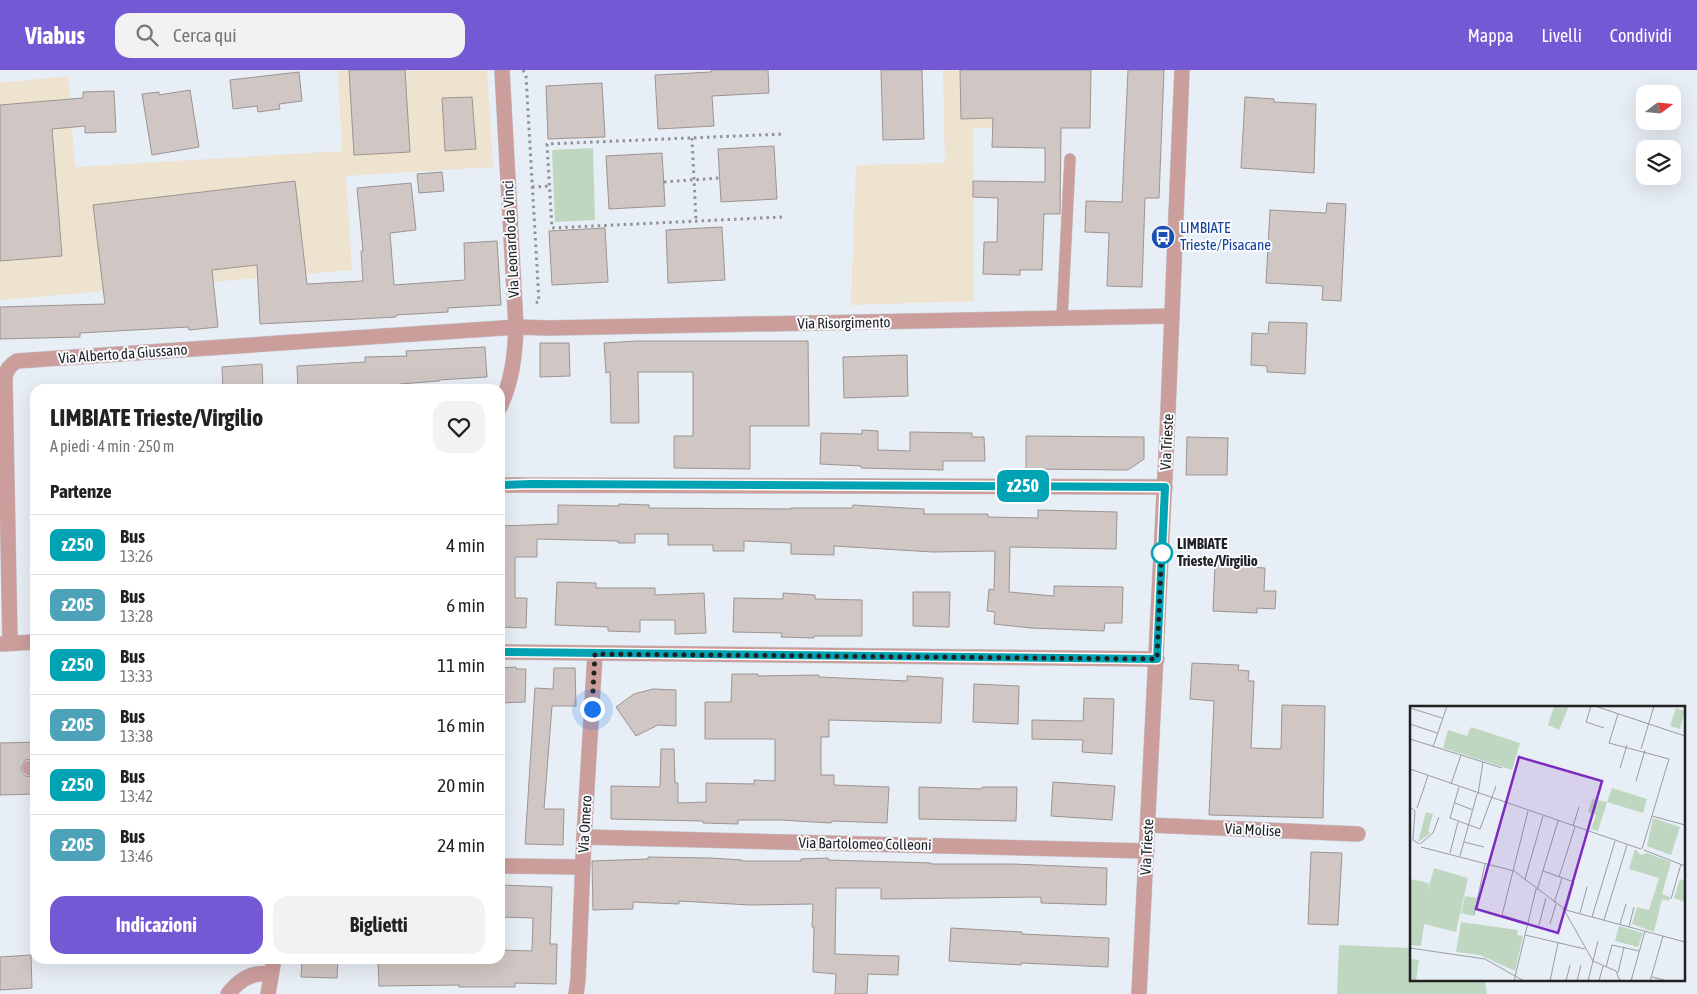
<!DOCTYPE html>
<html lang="it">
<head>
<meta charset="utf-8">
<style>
  body { margin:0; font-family:"Asap Condensed",sans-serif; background:#f2f2f2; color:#222; height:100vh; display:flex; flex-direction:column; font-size:19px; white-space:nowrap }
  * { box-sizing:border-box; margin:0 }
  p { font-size:16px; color:#767676 }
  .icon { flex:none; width:28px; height:28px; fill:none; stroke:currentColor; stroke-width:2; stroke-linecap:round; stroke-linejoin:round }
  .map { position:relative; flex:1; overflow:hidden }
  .side { position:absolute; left:30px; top:314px; width:475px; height:580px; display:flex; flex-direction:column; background:#fff; border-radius:15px; box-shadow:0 5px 20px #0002 }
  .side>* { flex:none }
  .badge { padding:0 10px; border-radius:8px; font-size:18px; line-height:32px }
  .needle { width:32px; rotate:74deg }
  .controls { position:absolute; left:1636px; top:15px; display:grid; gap:10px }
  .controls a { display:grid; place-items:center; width:45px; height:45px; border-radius:10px; background:#fff; box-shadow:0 5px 20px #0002; font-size:25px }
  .you { position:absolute; width:25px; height:25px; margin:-12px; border:4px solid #fff; border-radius:50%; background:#1a73e8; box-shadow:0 0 0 8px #1a73e833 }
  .map>.badge { position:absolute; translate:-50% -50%; box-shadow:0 0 0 2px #fff }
  h2 { padding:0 20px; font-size:19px; line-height:45px }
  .round { display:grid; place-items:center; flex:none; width:52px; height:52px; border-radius:15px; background:#f2f2f2 }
  .head { display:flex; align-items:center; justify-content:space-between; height:85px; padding:0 20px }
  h1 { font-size:24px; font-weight:700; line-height:38px }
  .action { display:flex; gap:10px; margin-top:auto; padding:10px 20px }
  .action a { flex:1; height:58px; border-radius:15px; background:#7459d4; color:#fff; font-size:20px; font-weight:700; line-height:58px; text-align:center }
  .action a+a { background:#f2f2f2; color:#222 }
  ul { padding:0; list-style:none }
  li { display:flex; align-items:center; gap:15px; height:60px; padding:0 20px; border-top:1px solid #e0e0e0 }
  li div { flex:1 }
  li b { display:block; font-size:19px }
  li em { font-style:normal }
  li .badge { min-width:55px; font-weight:700; text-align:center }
  header { display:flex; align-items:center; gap:30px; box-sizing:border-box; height:70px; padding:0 25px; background:#7459d4; color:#fff }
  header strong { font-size:24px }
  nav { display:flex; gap:28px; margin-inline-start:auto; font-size:18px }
  .search { width:350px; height:45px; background:#f2f2f2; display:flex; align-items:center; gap:12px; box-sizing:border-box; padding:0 18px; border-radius:15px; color:#767676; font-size:19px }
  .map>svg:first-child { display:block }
  .industrial { fill:#ede3ce }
  .green { fill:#bfd7c1 }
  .building { fill:#d0c7c4; stroke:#9c9491 }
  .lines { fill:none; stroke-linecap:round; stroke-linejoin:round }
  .lane-casing { stroke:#c4c9cf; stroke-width:12 }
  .street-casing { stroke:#c4c9cf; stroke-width:16 }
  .path { stroke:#8f9398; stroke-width:3; stroke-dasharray:2.5 4; stroke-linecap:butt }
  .lane { stroke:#cb9e9c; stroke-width:11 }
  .street { stroke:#cb9e9c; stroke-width:15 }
  .line-casing { stroke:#fff; stroke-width:11 }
  .line { stroke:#00a3b4; stroke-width:8 }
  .walk { stroke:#1f2123; stroke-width:5; stroke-dasharray:0 9 }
  .stop-dot { fill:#fff; stroke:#00a3b4; stroke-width:2.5 }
  .labels { text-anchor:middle; stroke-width:4; stroke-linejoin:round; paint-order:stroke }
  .transit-label { font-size:15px; fill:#164399; stroke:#f9fbfe; text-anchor:start }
  .street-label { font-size:15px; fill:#1f2123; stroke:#f9fbfe }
  .stop-label { font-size:15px; font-weight:bold; fill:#1f2123; stroke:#f9fbfe; text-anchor:start }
  .inset-road { fill:none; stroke:#989ca1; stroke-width:1 }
  .view { fill:#7b2cbf; fill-opacity:0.15; stroke:#7b2cbf; stroke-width:2.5 }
  .inset-edge { fill:none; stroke:#1f2123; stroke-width:2.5 }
</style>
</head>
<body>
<header>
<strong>Viabus</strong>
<div class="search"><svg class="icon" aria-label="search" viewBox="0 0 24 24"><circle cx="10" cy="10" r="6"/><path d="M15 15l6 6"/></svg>Cerca qui</div>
<nav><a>Mappa</a><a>Livelli</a><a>Condividi</a></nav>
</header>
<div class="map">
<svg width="1697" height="924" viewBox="0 0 1697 924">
  <rect width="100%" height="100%" fill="#e8eef5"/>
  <g class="industrial">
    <polygon points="338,0 487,0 493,97 346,106 352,200 0,230 0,13 68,6 75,97 342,81"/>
    <polygon points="943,0 1076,0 1075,58 973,58 974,231 851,235 856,95 945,93"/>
  </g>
  <g class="green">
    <polygon points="593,78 595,150 555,152 552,80"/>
    <polygon points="1339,875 1411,878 1411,910 1485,910 1487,924 1337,924"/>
  </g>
  <g class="building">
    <polygon points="349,0 405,0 410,82 354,85"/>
    <polygon points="711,0 768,0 769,23 712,26 714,56 658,59 655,5 711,2"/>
    <polygon points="881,0 922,0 924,69 883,70"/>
    <polygon points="960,0 1091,0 1090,58 1061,58 1060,144 1044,144 1042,200 1020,200 1020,205 983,204 984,172 997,172 998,128 973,127 973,111 1045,112 1045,78 992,77 993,48 961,49"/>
    <polygon points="1128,0 1164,0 1159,128 1145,128 1142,217 1107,216 1109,163 1085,162 1086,131 1122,132"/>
    <polygon points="299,2 302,31 279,34 280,39 258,42 257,36 233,39 230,10"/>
    <polygon points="602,13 605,67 548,69 546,16"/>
    <polygon points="190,20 199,77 152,85 142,24 159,22 159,25"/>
    <polygon points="114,21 116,62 85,63 85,56 52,59 62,186 0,191 0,35 83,28 83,22"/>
    <polygon points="472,27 476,79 445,81 442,28"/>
    <polygon points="1245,27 1274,29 1274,32 1316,34 1314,103 1241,98"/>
    <polygon points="774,76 777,129 721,132 718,79"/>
    <polygon points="662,83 665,136 609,139 606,86"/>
    <polygon points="442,102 444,121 419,123 417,104"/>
    <polygon points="295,111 307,214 363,211 361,181 363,181 357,118 411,113 416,160 390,163 394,215 465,210 464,173 497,171 501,235 448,238 448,242 396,245 396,247 260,254 257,195 212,200 218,257 189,260 188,257 80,263 80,267 0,269 0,237 105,234 93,135"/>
    <polygon points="1327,133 1346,134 1341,231 1322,230 1323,216 1266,213 1270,140 1326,143"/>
    <polygon points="722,157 725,210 668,213 666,160"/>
    <polygon points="605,158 608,212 552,215 549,161"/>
    <polygon points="1269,252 1307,253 1305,304 1267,302 1267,296 1251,295 1252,263 1268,264"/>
    <polygon points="637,271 808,271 809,356 750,356 750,399 674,398 674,366 693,366 693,302 638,302 639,353 611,353 610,302 606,303 604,273"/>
    <polygon points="540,273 569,273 570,306 540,307"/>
    <polygon points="485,277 487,307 439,310 439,311 400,314 400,316 298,319 297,296 365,292 365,287 407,286 406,281"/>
    <polygon points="907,285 908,326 844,328 843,287"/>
    <polygon points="262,294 263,319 223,319 222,297"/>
    <polygon points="862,360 878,361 878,380 910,381 910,362 972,363 972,367 984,367 985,391 943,391 943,400 861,398 861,396 820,394 821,363 862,364"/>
    <polygon points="1026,366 1144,367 1144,389 1128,400 1026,399"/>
    <polygon points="1187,367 1228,368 1227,405 1186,405"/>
    <polygon points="619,434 649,435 649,438 791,439 791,438 852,438 853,435 924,439 924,444 988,444 988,447 1038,448 1038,440 1117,442 1116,479 1010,477 1009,522 1054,526 1054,516 1123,517 1122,553 1105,553 1104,561 1031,558 994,554 995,542 987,541 989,519 994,520 995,481 933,482 834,476 834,485 791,484 791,473 744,471 744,481 713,481 713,475 668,475 668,464 635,464 635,473 618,473 618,471 537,469 537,487 515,487 515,528 527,528 526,558 500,557 500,456 558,454 558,435 619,436"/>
    <polygon points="1215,495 1265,498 1264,521 1276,521 1275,539 1257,538 1257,543 1213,541"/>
    <polygon points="557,512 596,513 596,518 655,518 655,525 704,523 706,563 675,564 675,550 640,550 640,562 608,561 608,557 555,555"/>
    <polygon points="913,522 950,522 949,557 913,556"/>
    <polygon points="783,523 815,525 815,529 862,530 862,566 814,566 814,568 781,567 782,563 733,562 734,528 783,529"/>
    <polygon points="1192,593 1239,595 1238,600 1249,601 1248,611 1254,611 1251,678 1281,679 1282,635 1325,636 1323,748 1209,745 1214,631 1190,629"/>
    <polygon points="516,597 516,599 526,599 525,632 500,633 500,598"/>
    <polygon points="554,598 575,598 576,636 552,636 544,739 564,739 563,775 525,774 535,618 553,619"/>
    <polygon points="732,604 758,604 758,606 819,605 819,607 907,611 907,606 943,608 941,653 829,650 829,667 821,667 821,705 834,705 834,715 889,717 887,753 832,751 831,753 780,750 738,750 738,754 703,753 703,751 611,749 611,716 660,717 661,679 674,679 675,713 678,713 678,733 706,732 706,713 754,714 754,710 775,711 775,669 705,669 705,632 731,632"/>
    <polygon points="974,614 1019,616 1018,654 973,652"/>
    <polygon points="653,619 676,620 676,656 658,655 636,666 616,637 634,624"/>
    <polygon points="1084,628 1114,629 1112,684 1082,682 1083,670 1032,669 1032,650 1083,651"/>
    <polygon points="35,672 35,689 25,690 21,698 22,702 25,706 35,707 35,724 0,725 0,673"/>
    <polygon points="1053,712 1115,716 1112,750 1051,746"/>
    <polygon points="919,717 982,719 982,717 1017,717 1016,751 919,749"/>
    <polygon points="1311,782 1342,783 1338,855 1308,854"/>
    <polygon points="648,787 710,788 742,790 742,791 801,791 801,789 828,788 828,790 931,793 931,794 1013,794 1107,798 1106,835 1041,833 1041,827 881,829 881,818 836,818 835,884 899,886 898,905 868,904 867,924 835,924 836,904 813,902 814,857 812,857 813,834 750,835 679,831 679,834 633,832 633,839 593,840 592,791 648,789"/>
    <polygon points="500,815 552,817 550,874 557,874 556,914 515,913 515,917 459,917 459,915 379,916 378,889 500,889 500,880 532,881 533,848 500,847"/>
    <polygon points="951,858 1022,862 1022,864 1109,868 1108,897 1021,893 1021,895 949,891"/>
    <polygon points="31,885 32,918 0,920 0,887"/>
    <polygon points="302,889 338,889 337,908 301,907"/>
  </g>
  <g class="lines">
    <g class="lane-casing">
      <polyline id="lane" points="1062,249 1070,89"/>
    </g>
    <g class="street-casing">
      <g id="street">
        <path d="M 500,337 C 512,311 515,286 516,257 L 502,0"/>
        <polyline points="500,415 1165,417"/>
        <path d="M 10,573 L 5,309 C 6,300 9,296 17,291 L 516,257 L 548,258 L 1172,246"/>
        <polyline points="2,574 35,572"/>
        <polyline points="500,582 1157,589"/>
        <polyline points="30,698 35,698"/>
        <polyline points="1148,755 1358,764"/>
        <polyline points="584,767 1147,781"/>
        <polyline points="500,796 582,797"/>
        <path d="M 228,924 C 239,910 253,901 271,904"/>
        <polyline points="268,924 274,889"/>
        <polyline points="576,924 578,910 584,767 595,584"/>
        <polyline points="1139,924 1167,365 1182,0"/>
      </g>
    </g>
    <g class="path">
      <polyline points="523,0 526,6 539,232 532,233"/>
      <polyline points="692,68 696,150"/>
      <polyline points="664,112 719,108"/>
      <polyline points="532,117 550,116"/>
      <polyline points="782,147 552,158 547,74 784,64"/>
    </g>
    <use href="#lane" class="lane"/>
    <use href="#street" class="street"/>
  </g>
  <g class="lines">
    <g class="line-casing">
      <polyline id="line" points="500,415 532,414 1165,417 1157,589 500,582"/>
    </g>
    <use href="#line" class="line"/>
    <polyline class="walk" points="592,639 595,584 1157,589 1162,474 1162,483"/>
  </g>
  <defs>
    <g id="bus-disc" transform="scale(1.25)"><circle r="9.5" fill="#1a4fb4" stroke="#f9fbfe"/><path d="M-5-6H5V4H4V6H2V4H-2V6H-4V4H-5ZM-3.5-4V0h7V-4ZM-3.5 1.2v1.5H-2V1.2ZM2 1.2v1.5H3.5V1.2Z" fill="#fff"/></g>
  </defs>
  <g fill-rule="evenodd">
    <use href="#bus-disc" x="1163" y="167"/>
  </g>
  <circle class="stop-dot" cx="1162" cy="483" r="10"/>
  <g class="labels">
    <g class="transit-label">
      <text x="1180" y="163">LIMBIATE<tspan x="1180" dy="17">Trieste/Pisacane</tspan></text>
    </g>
    <g class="street-label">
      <text transform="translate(511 169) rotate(-93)" y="5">Via Leonardo da Vinci</text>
      <text transform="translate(844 253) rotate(-1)" y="5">Via Risorgimento</text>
      <text transform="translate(123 284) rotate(-4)" y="5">Via Alberto da Giussano</text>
      <text transform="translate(1167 372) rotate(-87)" y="5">Via Trieste</text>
      <text transform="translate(585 754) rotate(-87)" y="5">Via Omero</text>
      <text transform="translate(1253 760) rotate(3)" y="5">Via Molise</text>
      <text transform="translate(865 774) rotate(1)" y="5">Via Bartolomeo Colleoni</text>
      <text transform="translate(1147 777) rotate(-87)" y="5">Via Trieste</text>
    </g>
    <g class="stop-label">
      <text x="1177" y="479">LIMBIATE<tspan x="1177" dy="17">Trieste/Virgilio</tspan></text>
    </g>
  </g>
  <g transform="translate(1410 636)">
    <rect width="275" height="275" fill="#e8eef5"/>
    <path d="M 144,0 L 159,0 L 149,24 L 138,19 ZM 266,2 L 275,5 L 270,23 L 260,20 ZM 61,21 L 110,37 L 102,64 L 33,42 L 38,24 L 57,30 ZM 202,82 L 237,93 L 233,107 L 197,96 L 188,125 L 181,123 L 186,109 L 178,106 L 182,93 L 197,96 ZM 16,106 L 23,108 L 18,126 L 21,127 L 8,136 ZM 243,112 L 270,121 L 261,149 L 237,140 ZM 225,143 L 231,149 L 237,147 L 261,156 L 252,188 L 260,191 L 259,195 L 252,193 L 244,226 L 222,218 L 227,201 L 239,204 L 249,172 L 219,163 ZM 24,162 L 58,172 L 46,226 L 14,218 L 11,240 L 0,239 L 0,173 L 19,177 L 18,184 ZM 270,173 L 275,175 L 275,196 L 264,192 ZM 55,190 L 67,192 L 63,210 L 51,207 ZM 51,216 L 108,224 L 107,229 L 113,230 L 105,265 L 70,249 L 46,246 ZM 209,220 L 233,227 L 228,241 L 205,235 ZM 0,248 L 1,253 L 9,254 L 6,275 L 0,275 Z" fill="#bfd7c1"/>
    <path class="inset-road" d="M 181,0 L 176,16 L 194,22M 185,0 L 275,30M 0,2 L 32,12M 208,8 L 199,37 L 259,53 L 232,143M 0,18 L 27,27M 0,33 L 92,62M 23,41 L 37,0M 231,43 L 244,0M 210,62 L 217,39M 0,63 L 231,143M 226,75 L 235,44M 41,78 L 51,49M 49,81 L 40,112 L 70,123 L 86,80M 68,88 L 73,56M 45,97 L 63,104M 0,101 L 5,105 L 3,134 L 9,138M 7,102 L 18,70M 242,110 L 275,119M 163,120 L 169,101M 54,136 L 74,141M 10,138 L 23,127 L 29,111M 11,141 L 104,165 L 156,204 L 275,236M 234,144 L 275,160M 40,147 L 48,116M 50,150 L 67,88M 133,165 L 164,176 L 156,204M 149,171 L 165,121M 115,173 L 133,110M 127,184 L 148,115M 261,193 L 271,158M 144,197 L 152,172M 153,202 L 183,255 L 206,265 L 210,275M 170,207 L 177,181M 64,209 L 75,158M 182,211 L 205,135M 194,214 L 217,139M 117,217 L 92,209 L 118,105M 140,218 L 146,198M 210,218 L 216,198M 129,219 L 136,192M 219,221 L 224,201M 115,229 L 175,243M 0,242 L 75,253 L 114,275M 196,261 L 202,239 L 229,245M 208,267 L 214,241M 242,271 L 258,275M 104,275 L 126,183M 140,275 L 148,237M 156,275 L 160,259M 167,275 L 171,259M 178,275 L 188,235M 189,275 L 193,260M 221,275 L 235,225M 240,275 L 253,230"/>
    <path class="view" d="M 109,51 L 192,75 L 148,227 L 66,203 Z"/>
    <rect width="275" height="275" class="inset-edge"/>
  </g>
</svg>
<div class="controls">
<a><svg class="needle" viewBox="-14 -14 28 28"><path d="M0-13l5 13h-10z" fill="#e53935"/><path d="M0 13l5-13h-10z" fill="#767676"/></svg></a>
<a><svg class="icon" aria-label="layers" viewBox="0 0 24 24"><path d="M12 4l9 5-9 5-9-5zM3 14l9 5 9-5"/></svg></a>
</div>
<div class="you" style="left:592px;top:639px"></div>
<b class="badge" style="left:1023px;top:416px;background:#00a3b4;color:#fff">z250</b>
<section class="side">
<div class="head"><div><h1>LIMBIATE Trieste/Virgilio</h1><p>A piedi · 4 min · 250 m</p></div><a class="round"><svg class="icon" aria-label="heart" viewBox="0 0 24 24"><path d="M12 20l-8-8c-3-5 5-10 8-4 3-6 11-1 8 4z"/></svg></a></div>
<h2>Partenze</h2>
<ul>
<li><span class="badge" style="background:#00a3b4;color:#fff">z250</span><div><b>Bus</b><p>13:26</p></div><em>4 min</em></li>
<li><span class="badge" style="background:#4ca2b8;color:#fff">z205</span><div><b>Bus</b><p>13:28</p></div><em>6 min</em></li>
<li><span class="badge" style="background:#00a3b4;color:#fff">z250</span><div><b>Bus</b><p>13:33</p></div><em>11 min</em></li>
<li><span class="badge" style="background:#4ca2b8;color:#fff">z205</span><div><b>Bus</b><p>13:38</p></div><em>16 min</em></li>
<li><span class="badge" style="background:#00a3b4;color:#fff">z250</span><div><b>Bus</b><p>13:42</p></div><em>20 min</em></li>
<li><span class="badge" style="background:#4ca2b8;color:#fff">z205</span><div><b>Bus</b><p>13:46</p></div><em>24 min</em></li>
</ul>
<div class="action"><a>Indicazioni</a><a>Biglietti</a></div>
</section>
</div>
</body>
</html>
